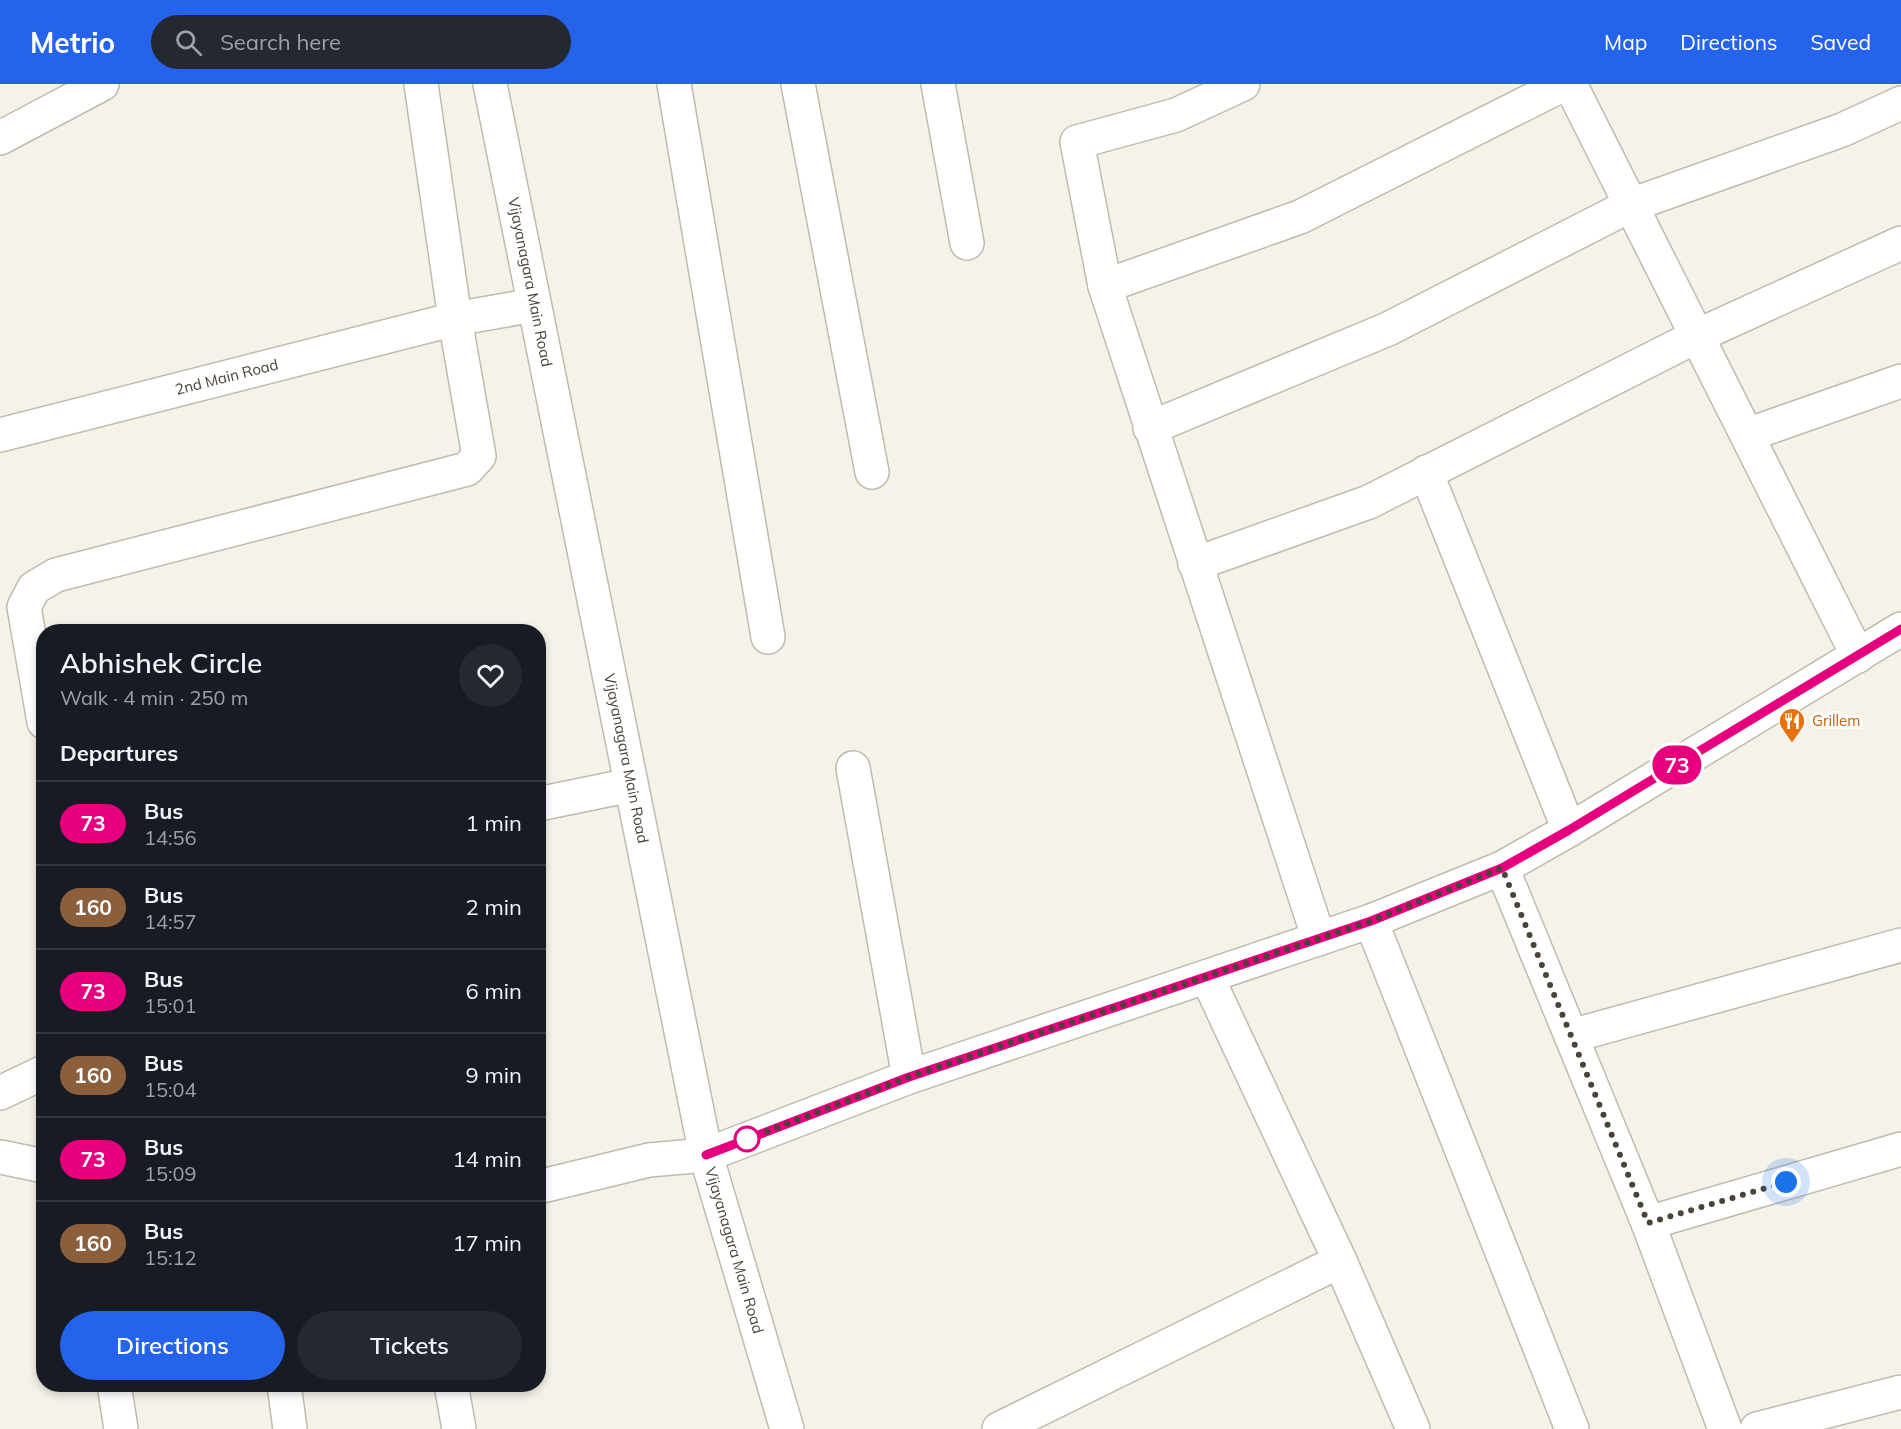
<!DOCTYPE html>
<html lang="en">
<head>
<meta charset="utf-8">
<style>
  body { margin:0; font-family:Mulish,sans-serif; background:#242831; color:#f1f3f6; height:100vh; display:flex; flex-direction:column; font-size:22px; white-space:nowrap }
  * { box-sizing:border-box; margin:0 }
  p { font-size:20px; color:#9ea1a6 }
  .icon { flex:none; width:33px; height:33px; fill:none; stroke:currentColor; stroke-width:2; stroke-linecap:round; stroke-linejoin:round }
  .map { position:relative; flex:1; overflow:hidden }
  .side { position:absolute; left:36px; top:540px; width:510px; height:768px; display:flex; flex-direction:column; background:#171b24; border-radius:24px; box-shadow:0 3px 9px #0003 }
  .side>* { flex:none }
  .badge { padding:0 12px; border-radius:20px; font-size:21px; line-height:39px }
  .you { position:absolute; width:30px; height:30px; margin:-15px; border:4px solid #fff; border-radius:50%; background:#1a73e8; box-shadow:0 0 0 9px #1a73e833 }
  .map>.badge { position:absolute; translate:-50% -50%; box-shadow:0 0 0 3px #fff }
  h2 { padding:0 24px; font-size:22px; line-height:54px }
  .round { display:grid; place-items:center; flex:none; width:63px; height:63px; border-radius:32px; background:#242831 }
  .overview { display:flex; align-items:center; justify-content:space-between; height:102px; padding:0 24px }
  h1 { font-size:28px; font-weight:600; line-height:45px }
  .primary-button { display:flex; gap:12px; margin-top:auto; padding:12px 24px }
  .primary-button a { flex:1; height:69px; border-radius:36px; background:#2563eb; color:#fff; font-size:24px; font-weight:600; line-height:69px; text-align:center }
  .primary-button a+a { background:#242831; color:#f1f3f6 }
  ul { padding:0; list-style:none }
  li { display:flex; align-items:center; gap:18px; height:84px; padding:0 24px; border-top:2px solid #363941 }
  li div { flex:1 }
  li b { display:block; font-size:22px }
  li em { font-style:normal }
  li .badge { min-width:66px; font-weight:700; text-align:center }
  header { display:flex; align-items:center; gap:36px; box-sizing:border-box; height:84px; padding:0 30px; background:#2563eb; color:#fff }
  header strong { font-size:28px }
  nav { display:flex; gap:33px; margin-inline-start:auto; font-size:21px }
  .search { width:420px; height:54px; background:#242831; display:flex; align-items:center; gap:15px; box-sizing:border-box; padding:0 21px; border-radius:33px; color:#9ea1a6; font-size:22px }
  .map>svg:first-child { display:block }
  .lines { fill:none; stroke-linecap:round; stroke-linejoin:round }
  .minor-casing { stroke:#c1bbab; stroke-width:36 }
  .minor { stroke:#fff; stroke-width:33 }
  .line-casing { stroke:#fff; stroke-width:14 }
  .line { stroke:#e6007e; stroke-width:9 }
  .walk { stroke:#4a4337; stroke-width:6; stroke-dasharray:0 10.8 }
  .stop-dot { fill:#fff; stroke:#e6007e; stroke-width:3 }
  .labels { text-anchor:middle; stroke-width:6; stroke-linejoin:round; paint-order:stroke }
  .street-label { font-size:15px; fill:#4a4337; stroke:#fff }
  .food-label { font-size:15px; fill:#c56008; stroke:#fff; text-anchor:start }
</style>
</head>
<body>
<header>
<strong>Metrio</strong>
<div class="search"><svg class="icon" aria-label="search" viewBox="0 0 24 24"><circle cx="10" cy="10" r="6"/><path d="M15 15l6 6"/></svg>Search here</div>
<nav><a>Map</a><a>Directions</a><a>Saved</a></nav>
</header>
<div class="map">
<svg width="1901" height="1345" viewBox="0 0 1901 1345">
  <rect width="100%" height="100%" fill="#f5f2e9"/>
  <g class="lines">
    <g class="minor-casing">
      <g id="minor">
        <path id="s1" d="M 490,0 L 706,1071 L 787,1345"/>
        <polyline points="674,0 768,553"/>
        <polyline points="798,0 872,388"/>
        <polyline points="938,0 967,159"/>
        <polyline points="1243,0 1176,31 1077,58 1105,202 1319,855"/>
        <polyline points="1570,0 1858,572"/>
        <polyline points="0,54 102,0"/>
        <polyline points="1105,202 1300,133 1564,0"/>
        <polyline points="1150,344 1388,245 1631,121 1842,46 1901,19"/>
        <path id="s2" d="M 0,351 L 455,235 L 534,221"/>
        <polyline points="1747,351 1901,297"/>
        <polyline points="1426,388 1569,746"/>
        <polyline points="1195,480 1369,418 1697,252 1901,159"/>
        <polyline points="44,638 24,523 34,504 56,491 467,385 479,372 455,235 421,0"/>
        <polyline points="853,684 909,993"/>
        <polyline points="538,720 631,701"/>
        <polyline points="1502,784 1648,1139 1725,1345"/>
        <polyline points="1371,837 1572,1345"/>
        <polyline points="1207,893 1340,1177 1413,1345"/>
        <polyline points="1571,952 1901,861"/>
        <polyline points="0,1009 44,988"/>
        <polyline points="0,1073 44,1082"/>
        <polyline points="538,1103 649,1076 706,1071 909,993 1371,837 1502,784 1569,746 1901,545"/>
        <polyline points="1648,1139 1901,1065"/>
        <polyline points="114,1300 121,1345"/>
        <polyline points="284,1300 290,1345"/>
        <polyline points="451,1300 459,1345"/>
        <polyline points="999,1345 1340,1177"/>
        <polyline points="1757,1345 1901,1308"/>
      </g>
    </g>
    <use href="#minor" class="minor"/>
  </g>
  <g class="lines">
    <g class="line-casing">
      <polyline id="line" points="706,1071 909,993 1371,837 1502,784 1569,746 1901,545"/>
    </g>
    <use href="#line" class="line"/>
    <polyline class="walk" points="747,1055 909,993 1371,837 1502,784 1648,1139 1786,1098"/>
  </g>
  <defs>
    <g id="restaurant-pin" transform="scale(1.35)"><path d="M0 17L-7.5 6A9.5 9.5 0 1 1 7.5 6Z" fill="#e8710a" stroke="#fff"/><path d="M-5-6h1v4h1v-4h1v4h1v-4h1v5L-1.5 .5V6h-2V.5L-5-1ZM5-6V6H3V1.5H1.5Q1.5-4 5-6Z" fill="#fff"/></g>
  </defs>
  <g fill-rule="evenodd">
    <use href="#restaurant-pin" x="1792" y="637"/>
  </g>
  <circle class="stop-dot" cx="747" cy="1055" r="12"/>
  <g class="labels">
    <g class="street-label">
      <text dy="5" stroke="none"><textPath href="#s1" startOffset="202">Vijayanagara Main Road</textPath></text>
      <text dy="5" stroke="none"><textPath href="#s2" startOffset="234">2nd Main Road</textPath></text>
      <text dy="5" stroke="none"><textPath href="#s1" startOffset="688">Vijayanagara Main Road</textPath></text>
      <text dy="5" stroke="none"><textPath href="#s1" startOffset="1192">Vijayanagara Main Road</textPath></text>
    </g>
    <g class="food-label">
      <text x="1812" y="642">Grillem</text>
    </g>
  </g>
</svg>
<div class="you" style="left:1786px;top:1098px"></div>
<b class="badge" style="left:1677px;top:681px;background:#e6007e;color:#fff">73</b>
<section class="side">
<div class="overview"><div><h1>Abhishek Circle</h1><p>Walk · 4 min · 250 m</p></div><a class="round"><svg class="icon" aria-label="heart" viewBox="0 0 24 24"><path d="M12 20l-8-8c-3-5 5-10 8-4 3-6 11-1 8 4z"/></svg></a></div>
<h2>Departures</h2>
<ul>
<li><span class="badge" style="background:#e6007e;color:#fff">73</span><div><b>Bus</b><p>14:56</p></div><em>1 min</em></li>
<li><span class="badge" style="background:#8b5e3c;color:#fff">160</span><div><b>Bus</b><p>14:57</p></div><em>2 min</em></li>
<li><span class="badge" style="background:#e6007e;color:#fff">73</span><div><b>Bus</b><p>15:01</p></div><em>6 min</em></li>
<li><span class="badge" style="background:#8b5e3c;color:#fff">160</span><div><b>Bus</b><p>15:04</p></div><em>9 min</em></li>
<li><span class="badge" style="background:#e6007e;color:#fff">73</span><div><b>Bus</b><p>15:09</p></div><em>14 min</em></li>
<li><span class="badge" style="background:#8b5e3c;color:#fff">160</span><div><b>Bus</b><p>15:12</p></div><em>17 min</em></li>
</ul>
<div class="primary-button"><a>Directions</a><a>Tickets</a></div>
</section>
</div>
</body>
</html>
